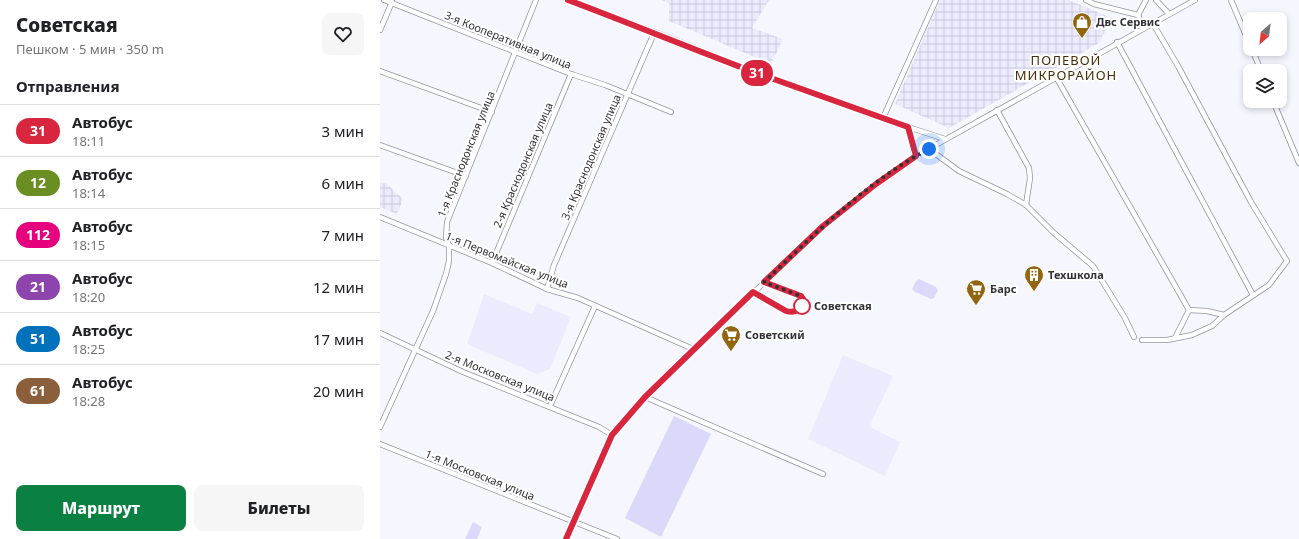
<!DOCTYPE html>
<html lang="ru">
<head>
<meta charset="utf-8">
<style>
  body { margin:0; font-family:"Noto Sans",sans-serif; background:#f6f6f6; color:#202124; height:100vh; display:flex; flex-direction:column; font-size:15px; white-space:nowrap }
  * { box-sizing:border-box; margin:0 }
  p { font-size:13px; color:#757577 }
  .icon { flex:none; width:22px; height:22px; fill:none; stroke:currentColor; stroke-width:2; stroke-linecap:round; stroke-linejoin:round }
  .map { position:relative; flex:1; overflow:hidden }
  .panel { display:flex; flex-direction:column; background:#fff; width:380px }
  .panel>* { flex:none }
  .badge { padding:0 8px; border-radius:13px; font-size:14px; line-height:26px }
  .needle { width:26px; rotate:208deg }
  .tools { position:absolute; left:863px; top:12px; display:grid; gap:8px }
  .tools a { display:grid; place-items:center; width:44px; height:44px; border-radius:8px; background:#fff; box-shadow:0 2px 6px #0003; font-size:20px }
  .you { position:absolute; width:20px; height:20px; margin:-10px; border:3px solid #fff; border-radius:50%; background:#1a73e8; box-shadow:0 0 0 6px #1a73e833 }
  .map>.badge { position:absolute; translate:-50% -50%; box-shadow:0 0 0 2px #fff }
  h2 { padding:0 16px; font-size:15px; line-height:36px }
  .round { display:grid; place-items:center; flex:none; width:42px; height:42px; border-radius:8px; background:#f6f6f6 }
  .headline { display:flex; align-items:center; justify-content:space-between; height:68px; padding:0 16px }
  h1 { font-size:19px; font-weight:800; line-height:30px }
  .cta { display:flex; gap:8px; margin-top:auto; padding:8px 16px }
  .cta a { flex:1; height:46px; border-radius:8px; background:#0b8043; color:#fff; font-size:16px; font-weight:800; line-height:46px; text-align:center }
  .cta a+a { background:#f6f6f6; color:#202124 }
  ul { padding:0; list-style:none }
  li { display:flex; align-items:center; gap:12px; height:52px; padding:0 16px; border-top:1px solid #e0e0e0 }
  li div { flex:1 }
  li b { display:block; font-size:15px }
  li em { font-style:normal }
  li .badge { min-width:44px; font-weight:700; text-align:center }
  main { display:flex; flex:1; min-height:0 }
  .map>svg:first-child { display:block }
  .built { fill:#ecebfe }
  .industrial { fill:url(#industrial-grid) }
  .grass { fill:#dad9f9 }
  .lines { fill:none; stroke-linecap:round; stroke-linejoin:round }
  .street-casing { stroke:#94949e; stroke-width:6 }
  .street { stroke:#fff; stroke-width:4.5 }
  .line-casing { stroke:#fff; stroke-width:9 }
  .line { stroke:#d7263d; stroke-width:6 }
  .walk { stroke:#323236; stroke-width:4; stroke-dasharray:0 7.2 }
  .stop-dot { fill:#fff; stroke:#d7263d; stroke-width:2 }
  .labels { text-anchor:middle; stroke-width:4; stroke-linejoin:round; paint-order:stroke }
  .poi-label { font-size:11px; font-weight:bold; fill:#323236; stroke:#fff; text-anchor:start }
  .street-label { font-size:11px; fill:#323236; stroke:#fff }
  .stop-label { font-size:11px; font-weight:bold; fill:#323236; stroke:#fff; text-anchor:start }
  .quarter-label { font-size:13px; letter-spacing:1px; fill:#452f0a; stroke:#fff }
</style>
</head>
<body>
<main>
<section class="panel">
<div class="headline"><div><h1>Советская</h1><p>Пешком · 5 мин · 350 m</p></div><a class="round"><svg class="icon" aria-label="heart" viewBox="0 0 24 24"><path d="M12 20l-8-8c-3-5 5-10 8-4 3-6 11-1 8 4z"/></svg></a></div>
<h2>Отправления</h2>
<ul>
<li><span class="badge" style="background:#d7263d;color:#fff">31</span><div><b>Автобус</b><p>18:11</p></div><em>3 мин</em></li>
<li><span class="badge" style="background:#6b8e23;color:#fff">12</span><div><b>Автобус</b><p>18:14</p></div><em>6 мин</em></li>
<li><span class="badge" style="background:#e6007e;color:#fff">112</span><div><b>Автобус</b><p>18:15</p></div><em>7 мин</em></li>
<li><span class="badge" style="background:#8e44ad;color:#fff">21</span><div><b>Автобус</b><p>18:20</p></div><em>12 мин</em></li>
<li><span class="badge" style="background:#0072bc;color:#fff">51</span><div><b>Автобус</b><p>18:25</p></div><em>17 мин</em></li>
<li><span class="badge" style="background:#8b5e3c;color:#fff">61</span><div><b>Автобус</b><p>18:28</p></div><em>20 мин</em></li>
</ul>
<div class="cta"><a>Маршрут</a><a>Билеты</a></div>
</section>
<div class="map">
<svg width="919" height="539" viewBox="0 0 919 539">
  <defs>
    <pattern id="industrial-grid" width="8" height="8" patternUnits="userSpaceOnUse"><rect width="8" height="8" fill="#ecebfe"/><path d="M0 4h8M4 0v8" fill="none" stroke="#cbcada"/></pattern>
  </defs>
  <rect width="100%" height="100%" fill="#f6f6ff"/>
  <g class="built">
    <polygon points="104,294 152,314 157,303 191,317 170,369 157,374 87,344"/>
    <polygon points="463,355 513,376 491,423 492,428 520,442 505,476 428,439"/>
  </g>
  <g class="industrial">
    <polygon points="281,0 389,0 372,28 403,39 391,64 289,21 289,3"/>
    <polygon points="560,0 689,0 732,18 719,43 569,128 515,104"/>
    <polygon points="0,182 7,184 23,199 17,214 0,207"/>
  </g>
  <g class="grass">
    <polygon points="539,279 556,287 558,290 554,298 551,299 535,292 532,289 536,281"/>
    <polygon points="294,416 331,434 281,537 245,518"/>
    <polygon points="93,522 102,527 97,539 85,539"/>
  </g>
  <g class="lines">
    <g class="street-casing">
      <g id="street">
        <polyline points="4,0 191,74 225,85 291,112"/>
        <polyline points="188,0 283,35 373,71 528,127 536,156"/>
        <polyline points="706,0 714,4 758,15 763,28"/>
        <polyline points="776,0 789,14"/>
        <polyline points="851,0 870,45"/>
        <polyline points="758,15 766,0"/>
        <polyline points="0,30 12,2"/>
        <polyline points="737,42 873,295"/>
        <polyline points="872,49 881,71"/>
        <polyline points="0,71 112,112"/>
        <polyline points="676,77 809,310 795,338"/>
        <polyline points="893,101 919,163"/>
        <polyline points="617,110 649,168 650,178 646,205"/>
        <polyline points="503,118 556,0"/>
        <polyline points="528,127 565,139"/>
        <polyline points="0,145 86,176"/>
        <polyline points="549,149 579,171 627,194 646,205 674,233 713,266 745,318 754,337"/>
        <polyline points="0,217 112,263 167,289 198,298 313,349"/>
        <polyline points="112,263 191,74"/>
        <polyline points="167,289 174,265 274,33"/>
        <path d="M 373,292 L 412,313 C 419,310 421,307 423,299 L 418,295 L 384,282"/>
        <polyline points="809,310 827,311 844,315"/>
        <polyline points="0,333 83,372 219,427 232,435"/>
        <polyline points="762,340 787,340 812,335 832,326 844,315 889,285 907,261 871,202 798,66 772,22"/>
        <polyline points="265,397 443,474"/>
        <polyline points="170,406 215,306"/>
        <polyline points="0,427 53,311 66,274 69,261 69,246 66,238 67,222 156,0"/>
        <polyline points="0,444 237,539"/>
        <polyline points="186,539 232,435 265,397 443,226 496,184 536,156 815,0"/>
      </g>
    </g>
    <use href="#street" class="street"/>
  </g>
  <g class="lines">
    <g class="line-casing">
      <path id="line" d="M 186,539 L 232,435 L 265,397 L 373,292 L 406,311 C 416,314 421,309 423,299 L 421,296 L 384,282 L 443,226 L 496,184 L 536,156 L 528,127 C 476,108 423,90 371,71 C 310,48 249,23 188,0"/>
    </g>
    <use href="#line" class="line"/>
    <path class="walk" d="M 422,306 L 423,299 L 418,295 L 384,282 C 434,235 487,181 549,149"/>
  </g>
  <defs>
    <g id="shop-pin" transform="scale(1)"><path d="M0 17L-7.5 6A9.5 9.5 0 1 1 7.5 6Z" fill="#926610" stroke="#fff"/><path d="M-5-2.5h2.3a2.7 3.5 0 0 1 5.4 0H5L5.5 6h-11ZM-1.5-2.5h3a1.5 2.3 0 0 0-3 0Z" fill="#fff"/></g>
    <g id="building-pin" transform="scale(1)"><path d="M0 17L-7.5 6A9.5 9.5 0 1 1 7.5 6Z" fill="#926610" stroke="#fff"/><path d="M-4-6H4V6H1V3H-1V6H-4ZM-2.5-4.3h1.7v1.8h-1.7ZM.8-4.3h1.7v1.8H.8ZM-2.5-1h1.7V.8h-1.7ZM.8-1h1.7V.8H.8Z" fill="#fff"/></g>
    <g id="supermarket-pin" transform="scale(1)"><path d="M0 17L-7.5 6A9.5 9.5 0 1 1 7.5 6Z" fill="#926610" stroke="#fff"/><path d="M-6-5.5h2.5l.6 2H6L4.5 2H-2.5L-4.4-4H-6ZM-1.5 3.2a1.3 1.3 0 1 0 .1 0ZM3 3.2a1.3 1.3 0 1 0 .1 0Z" fill="#fff"/></g>
  </defs>
  <g fill-rule="evenodd">
    <use href="#shop-pin" x="702" y="22"/>
    <use href="#building-pin" x="654" y="275"/>
    <use href="#supermarket-pin" x="596" y="289"/>
    <use href="#supermarket-pin" x="351" y="335"/>
  </g>
  <circle class="stop-dot" cx="422" cy="306" r="8"/>
  <g class="labels">
    <g class="poi-label">
      <text x="716" y="26">Двс Сервис</text>
      <text x="668" y="279">Техшкола</text>
      <text x="610" y="293">Барс</text>
      <text x="365" y="339">Советский</text>
    </g>
    <g class="street-label">
      <text transform="translate(128 40) rotate(22)" y="4">3-я Кооперативная улица</text>
      <text transform="translate(86 154) rotate(-68)" y="4">1-я Краснодонская улица</text>
      <text transform="translate(211 157) rotate(-67)" y="4">3-я Краснодонская улица</text>
      <text transform="translate(143 165) rotate(-67)" y="4">2-я Краснодонская улица</text>
      <text transform="translate(127 260) rotate(22)" y="4">1-я Первомайская улица</text>
      <text transform="translate(120 376) rotate(22)" y="4">2-я Московская улица</text>
      <text transform="translate(100 475) rotate(22)" y="4">1-я Московская улица</text>
    </g>
    <g class="stop-label">
      <text x="434" y="310">Советская</text>
    </g>
    <g class="quarter-label">
      <text x="686" y="65">ПОЛЕВОЙ<tspan x="686" dy="15">МИКРОРАЙОН</tspan></text>
    </g>
  </g>
</svg>
<div class="tools">
<a><svg class="needle" viewBox="-14 -14 28 28"><path d="M0-13l5 13h-10z" fill="#e53935"/><path d="M0 13l5-13h-10z" fill="#757577"/></svg></a>
<a><svg class="icon" aria-label="layers" viewBox="0 0 24 24"><path d="M12 4l9 5-9 5-9-5zM3 14l9 5 9-5"/></svg></a>
</div>
<div class="you" style="left:549px;top:149px"></div>
<b class="badge" style="left:377px;top:73px;background:#d7263d;color:#fff">31</b>
</div>
</main>
</body>
</html>
